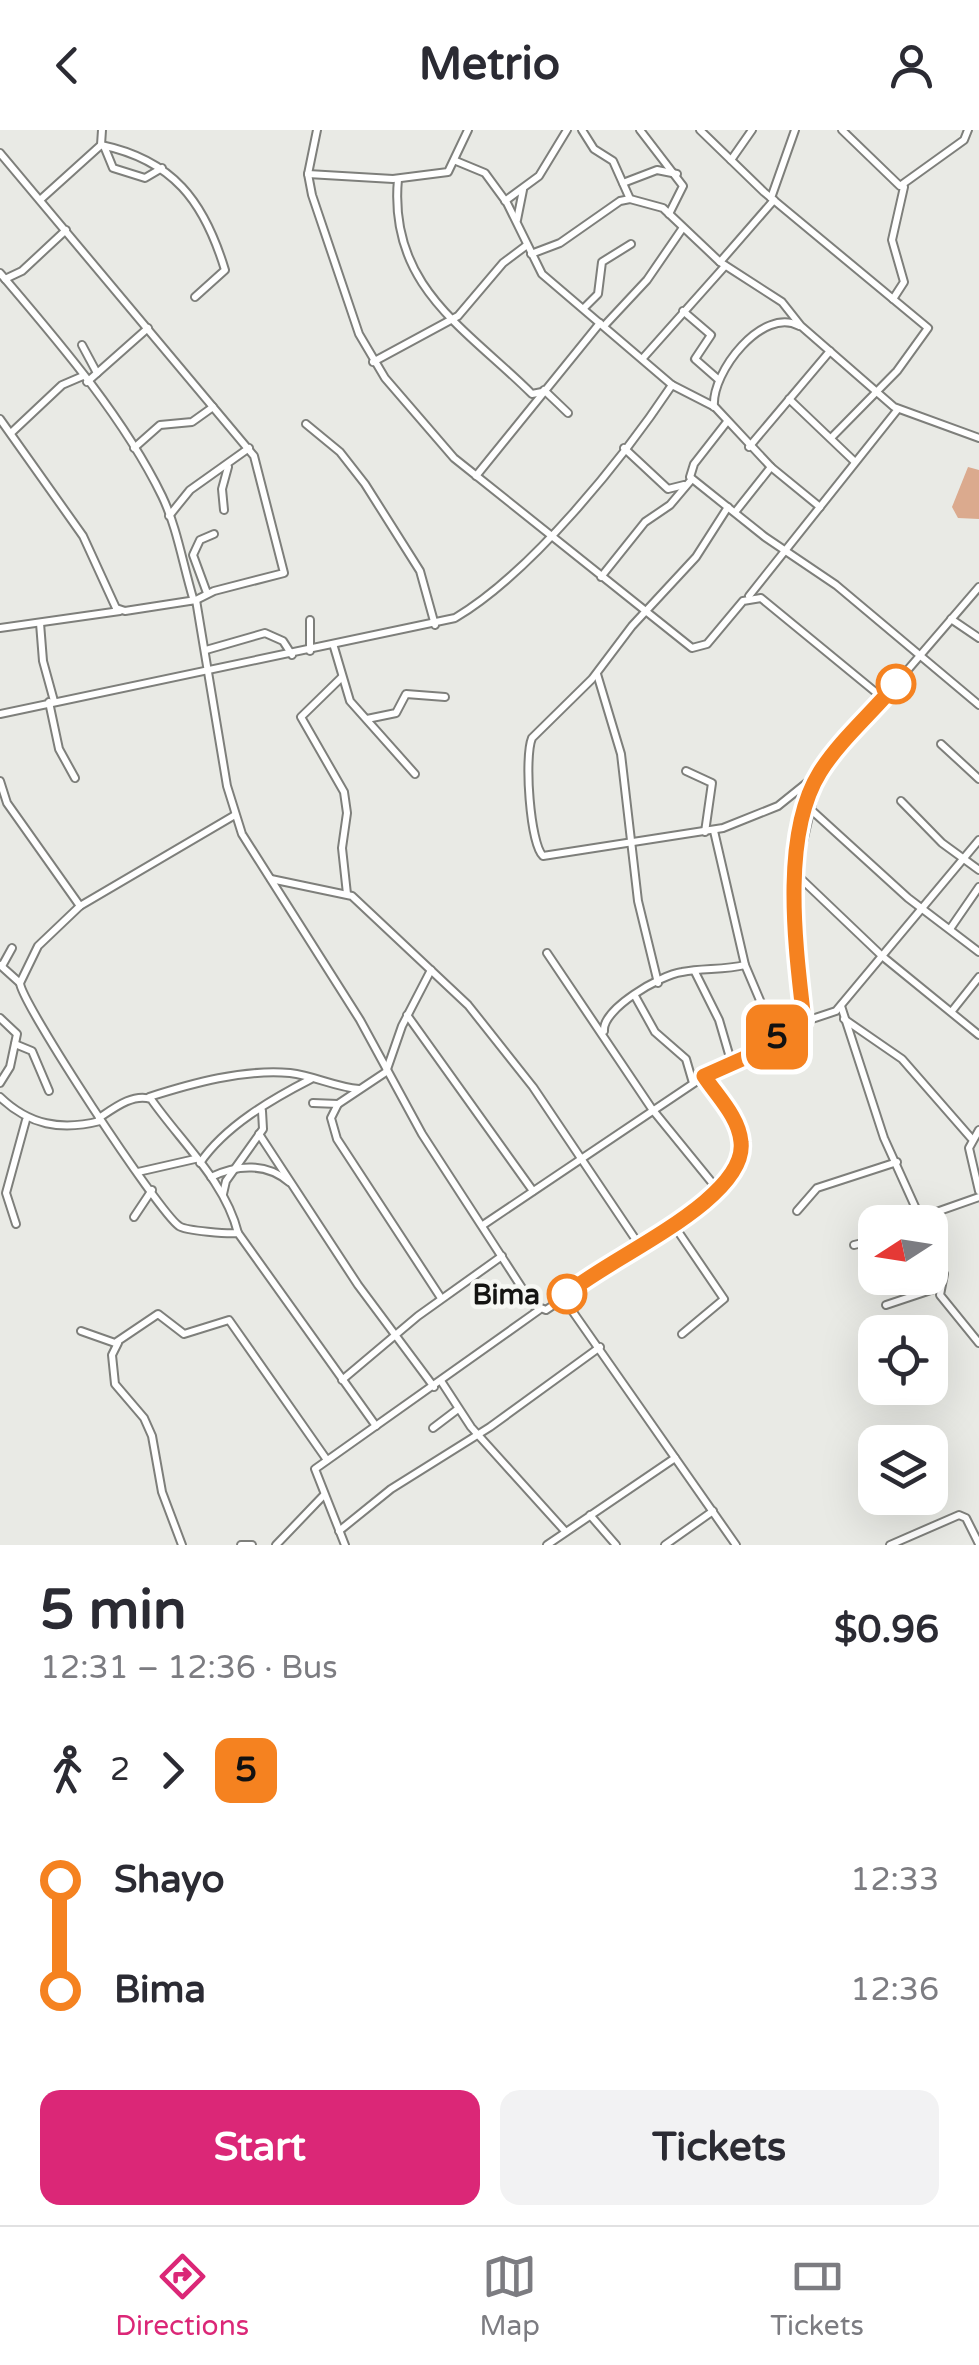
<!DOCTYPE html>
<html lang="en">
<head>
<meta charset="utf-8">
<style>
  body { margin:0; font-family:"Varela Round",sans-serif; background:#f2f2f3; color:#2b2b33; height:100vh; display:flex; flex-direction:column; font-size:38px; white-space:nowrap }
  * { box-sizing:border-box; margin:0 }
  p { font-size:32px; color:#7c7c81 }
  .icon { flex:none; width:55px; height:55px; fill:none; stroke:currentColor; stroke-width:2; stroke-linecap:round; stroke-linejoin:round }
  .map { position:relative; height:1415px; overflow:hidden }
  .sheet { display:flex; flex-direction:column; background:#fff; flex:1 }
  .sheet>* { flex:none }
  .badge { padding:0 20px; border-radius:15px; font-size:35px; line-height:65px }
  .needle { width:65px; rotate:258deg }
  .tools { position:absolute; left:858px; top:1075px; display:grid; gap:20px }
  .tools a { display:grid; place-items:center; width:90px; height:90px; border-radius:20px; background:#fff; box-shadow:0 10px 40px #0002; font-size:50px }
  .map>.badge { position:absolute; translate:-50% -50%; box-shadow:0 0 0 5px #fff }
  .legs { display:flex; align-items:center; gap:15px; height:110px; padding:0 40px; font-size:32px }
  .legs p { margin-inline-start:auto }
  .headline { display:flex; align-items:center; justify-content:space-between; height:170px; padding:0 40px }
  h1 { font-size:55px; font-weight:800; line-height:75px }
  .button { display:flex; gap:20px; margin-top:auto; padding:20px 40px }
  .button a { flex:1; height:115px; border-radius:20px; background:#db2777; color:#fff; font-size:40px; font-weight:800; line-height:115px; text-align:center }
  .button a+a { background:#f2f2f3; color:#2b2b33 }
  ul { padding:0 40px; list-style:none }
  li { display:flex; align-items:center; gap:35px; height:110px; font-size:38px }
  li i { display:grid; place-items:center; width:15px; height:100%; margin:0 12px; background:currentColor }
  li i::after { content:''; width:25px; height:25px; margin:-12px; border:8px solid; border-radius:50%; background:#fff }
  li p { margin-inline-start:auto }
  li:first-child i { background:linear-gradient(#0000 50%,currentColor 0) }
  li:last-child i { background:linear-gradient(currentColor 50%,#0000 0) }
  header { display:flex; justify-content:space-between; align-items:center; height:130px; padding:0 40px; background:#fff; font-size:45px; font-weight:800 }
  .tabs { display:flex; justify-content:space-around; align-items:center; height:140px; border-top:2px solid #e1e1e2; background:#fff; font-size:28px; color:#7c7c81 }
  .tabs a { display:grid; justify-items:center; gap:5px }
  .tabs .current { color:#db2777 }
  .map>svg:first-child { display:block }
  .green { fill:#dbaa8e }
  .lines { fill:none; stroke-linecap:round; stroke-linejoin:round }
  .minor-casing { stroke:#7e7f7b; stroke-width:10 }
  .minor { stroke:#fff; stroke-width:6 }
  .line-1-casing { stroke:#fff; stroke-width:22 }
  .line-1 { stroke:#f58220; stroke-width:15 }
  .stop-1-dot { fill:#fff; stroke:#f58220; stroke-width:5 }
  .labels { text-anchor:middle; stroke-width:9; stroke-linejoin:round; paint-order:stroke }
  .stop-label { font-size:28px; font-weight:bold; fill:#141412; stroke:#f6f7f3; text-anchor:end }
</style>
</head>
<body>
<header><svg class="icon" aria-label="back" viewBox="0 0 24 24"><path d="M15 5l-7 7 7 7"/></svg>Metrio<svg class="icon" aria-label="person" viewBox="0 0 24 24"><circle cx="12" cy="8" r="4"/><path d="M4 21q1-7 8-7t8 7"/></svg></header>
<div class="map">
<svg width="979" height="1415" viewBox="0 0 979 1415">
  <rect width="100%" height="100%" fill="#e9eae5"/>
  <polygon class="green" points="968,337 979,340 979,389 958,388 952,377"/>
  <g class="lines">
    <g class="minor-casing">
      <g id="minor">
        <polyline points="317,0 308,44 312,65 359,204 385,248 454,328 692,518 707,514 743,471 761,468 884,569"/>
        <polyline points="582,0 594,19 613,31 630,69"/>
        <polyline points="640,0 683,56 669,84"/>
        <polyline points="700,0 764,62 928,198 897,241 831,308"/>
        <polyline points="842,0 900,56 964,10 968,0"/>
        <path d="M 101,15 C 173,30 204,71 225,140 L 195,167"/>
        <polyline points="104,16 113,38 145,48 162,38"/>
        <polyline points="0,23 254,326 284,443 214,461 196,470"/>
        <polyline points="731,30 752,0"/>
        <polyline points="456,31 485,43 507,73 542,144 672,255 715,277 771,337 820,377"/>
        <polyline points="308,44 393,49 448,42 468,0"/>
        <path d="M 398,49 C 388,157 467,199 532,264 L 542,262"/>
        <polyline points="623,53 657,40 677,44"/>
        <polyline points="771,68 795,0"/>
        <polyline points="40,70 101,15 102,0"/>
        <polyline points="505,71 539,46 567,0"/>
        <polyline points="517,90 523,60"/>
        <polyline points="531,124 560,113 620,71 630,69 663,78 720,132 782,172 801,196 894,277 979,308"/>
        <polyline points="720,132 774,70"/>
        <path d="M 0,143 C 57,210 123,286 162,366 C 177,397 183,435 193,468"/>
        <polyline points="5,149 22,141 66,100"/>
        <polyline points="893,169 904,152 892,110 904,57"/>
        <polyline points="584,178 598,164 602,132 631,114"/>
        <polyline points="683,181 711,205 695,229 719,250"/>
        <polyline points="604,196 647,150 682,99"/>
        <polyline points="82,215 97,243"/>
        <polyline points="643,228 725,136"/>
        <polyline points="373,232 458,186 503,133 527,115"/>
        <polyline points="87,252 148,198"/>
        <polyline points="544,260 568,283"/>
        <polyline points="789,269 855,332"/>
        <path d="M 714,277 C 711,242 763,176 799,196"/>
        <polyline points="0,289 83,406 116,478 125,481 196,470 227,656 242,704 360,890 422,1004 533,1175 546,1180 561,1170 566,1172 736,1415"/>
        <polyline points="726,293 694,334 690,347 765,407 836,455 979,575"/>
        <polyline points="306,294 340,322 365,354 420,441 435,495"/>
        <polyline points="11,303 62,255 83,246"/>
        <polyline points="749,317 830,221"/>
        <polyline points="134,318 160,295 192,292 213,277"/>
        <polyline points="624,318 668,359 684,355"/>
        <polyline points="476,346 600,193"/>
        <path d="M 728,377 L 696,427 L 632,496 L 592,549 L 532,608 C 524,627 530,713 543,726 L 723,698 L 778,676 L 819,643 L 979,457"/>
        <polyline points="224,380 222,359 228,337"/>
        <polyline points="736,381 771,337"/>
        <polyline points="169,386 190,360 249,318"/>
        <polyline points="601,447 645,392 670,375 692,349"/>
        <polyline points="207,463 193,425 200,410 214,404"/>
        <polyline points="749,466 898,279"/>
        <polyline points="951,489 979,508"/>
        <polyline points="40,493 43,531 54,571"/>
        <polyline points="0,498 120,481"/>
        <polyline points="334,517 350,571 415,644"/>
        <polyline points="206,520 265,503 283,511 292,525"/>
        <polyline points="310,521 310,490"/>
        <polyline points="597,544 621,624 638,771 658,853"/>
        <polyline points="342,547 301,587 344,662 347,683 342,718 347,764"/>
        <polyline points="49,572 59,619 75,648"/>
        <path d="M 0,584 L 455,488 C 531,443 622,330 672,255"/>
        <polyline points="367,589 396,583 406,564 445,567"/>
        <polyline points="941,614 979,649"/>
        <polyline points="686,641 712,653 705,702"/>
        <polyline points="0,651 7,673 80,776"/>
        <polyline points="901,671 942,713 979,740"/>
        <polyline points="808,677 908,768 979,822"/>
        <path d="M 235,685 L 80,776 L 38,816 L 20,853 C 21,873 159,1083 179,1096 C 186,1101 229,1104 238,1103"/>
        <polyline points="714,701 745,835 776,908"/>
        <polyline points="795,743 882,826 979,905"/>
        <polyline points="271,749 352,766 468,875 533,957 640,1116"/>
        <polyline points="950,799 979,757"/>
        <polyline points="547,823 652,979 718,1060"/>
        <polyline points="0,835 20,853"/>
        <polyline points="2,836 12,818"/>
        <polyline points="431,840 402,896 386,942 338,974 331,988 337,1009 441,1168"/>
        <polyline points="695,842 719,890 731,931"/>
        <polyline points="635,866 655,902 686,929 693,953"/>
        <polyline points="841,876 884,1008 922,1092"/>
        <polyline points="952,881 979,847"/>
        <polyline points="407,885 533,1061"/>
        <polyline points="0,888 17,904 10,937 0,953"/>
        <polyline points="844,889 902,929 971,1008"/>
        <polyline points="804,891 793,755 818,647"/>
        <path d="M 604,901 C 602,879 660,845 682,842 C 703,838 724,840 745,835"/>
        <polyline points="15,914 32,921 49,961"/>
        <path d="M 0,967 C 29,995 61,1001 100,991"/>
        <path d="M 149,967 C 193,953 243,939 290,943 C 315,946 335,957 359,959"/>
        <polyline points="313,973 338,974"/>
        <path d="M 99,988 C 114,978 133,963 151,969 C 181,1012 225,1051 238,1103 L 376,1296"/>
        <polyline points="979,1000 969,1018 979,1061"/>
        <polyline points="259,1004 358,1155 434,1257"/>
        <path d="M 200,1033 C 225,996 272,969 311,949"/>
        <polyline points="138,1042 195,1029"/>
        <path d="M 211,1047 C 238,1034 267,1033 289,1052"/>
        <polyline points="223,1064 226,1051 263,999 262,981"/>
        <polyline points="797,1081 817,1058 897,1032"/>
        <polyline points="134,1087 152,1060"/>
        <polyline points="908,1092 979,1067"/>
        <polyline points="16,1094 6,1063 26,990"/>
        <polyline points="673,1094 724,1169 682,1204"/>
        <polyline points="483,1095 715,939 767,918 788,897 836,881 979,710"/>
        <polyline points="854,1115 875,1110"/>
        <polyline points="930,1117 944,1144 940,1165 979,1213"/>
        <path d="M 562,1169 C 601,1134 748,1069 741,1012 C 739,987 717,966 704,946"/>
        <polyline points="886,1175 940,1157"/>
        <polyline points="81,1201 115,1213 158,1184 184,1204 229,1190 327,1330"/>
        <polyline points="118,1213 112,1225 115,1254 144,1288 152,1306 162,1362 182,1415"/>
        <polyline points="342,1250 418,1186 502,1126"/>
        <polyline points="441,1251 471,1297 564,1400"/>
        <polyline points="433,1298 458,1279"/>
        <polyline points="590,1385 616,1415"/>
        <polyline points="339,1401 391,1359 490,1297 600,1217"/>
        <polyline points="241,1415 252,1415"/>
        <polyline points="276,1415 323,1366"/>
        <polyline points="345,1415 315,1339 539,1180"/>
        <polyline points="547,1415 675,1328"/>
        <polyline points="665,1415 713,1381"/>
        <polyline points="890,1415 959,1385 966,1388 979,1414"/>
      </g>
    </g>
    <use href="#minor" class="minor"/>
  </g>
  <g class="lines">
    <g class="line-1-casing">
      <path id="line-1" d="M 567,1164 C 606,1129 748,1070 741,1012 C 739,987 717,966 704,946 L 767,918 L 784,899 L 804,891 C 796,820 780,706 820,642 C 840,610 872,583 896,554"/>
    </g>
    <use href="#line-1" class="line-1"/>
  </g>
  <g class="stop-1-dot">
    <circle cx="896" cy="554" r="18"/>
    <circle cx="567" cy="1164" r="18"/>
  </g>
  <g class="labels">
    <g class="stop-label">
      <text x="540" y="1174">Bima</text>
    </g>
  </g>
</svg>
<div class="tools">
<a><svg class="needle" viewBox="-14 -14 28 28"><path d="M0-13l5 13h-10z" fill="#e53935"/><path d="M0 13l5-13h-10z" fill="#7c7c81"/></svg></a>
<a><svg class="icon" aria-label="locate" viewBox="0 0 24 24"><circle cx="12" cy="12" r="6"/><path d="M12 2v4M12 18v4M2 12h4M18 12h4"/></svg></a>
<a><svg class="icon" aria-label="layers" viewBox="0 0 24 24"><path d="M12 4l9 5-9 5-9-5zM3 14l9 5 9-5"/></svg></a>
</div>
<b class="badge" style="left:777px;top:907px;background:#f58220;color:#111">5</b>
</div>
<section class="sheet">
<div class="headline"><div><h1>5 min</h1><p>12:31 – 12:36 · Bus</p></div><b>$0.96</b></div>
<div class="legs"><svg class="icon" aria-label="walk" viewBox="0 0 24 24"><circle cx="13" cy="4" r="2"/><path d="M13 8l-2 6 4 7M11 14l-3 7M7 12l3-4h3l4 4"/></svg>2<svg class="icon" aria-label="forward" viewBox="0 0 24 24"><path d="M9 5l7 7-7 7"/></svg><b class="badge" style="background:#f58220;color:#111">5</b></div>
<ul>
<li><i style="color:#f58220"></i><b>Shayo</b><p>12:33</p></li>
<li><i style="color:#f58220"></i><b>Bima</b><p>12:36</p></li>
</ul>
<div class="button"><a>Start</a><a>Tickets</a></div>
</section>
<nav class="tabs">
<a class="current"><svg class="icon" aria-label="directions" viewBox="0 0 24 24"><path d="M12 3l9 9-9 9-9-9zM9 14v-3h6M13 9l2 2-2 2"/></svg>Directions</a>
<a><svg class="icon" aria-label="map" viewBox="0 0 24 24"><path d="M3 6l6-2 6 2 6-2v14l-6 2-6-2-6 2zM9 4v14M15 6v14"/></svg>Map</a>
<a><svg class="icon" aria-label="tickets" viewBox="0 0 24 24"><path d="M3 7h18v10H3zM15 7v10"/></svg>Tickets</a>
</nav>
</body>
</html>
